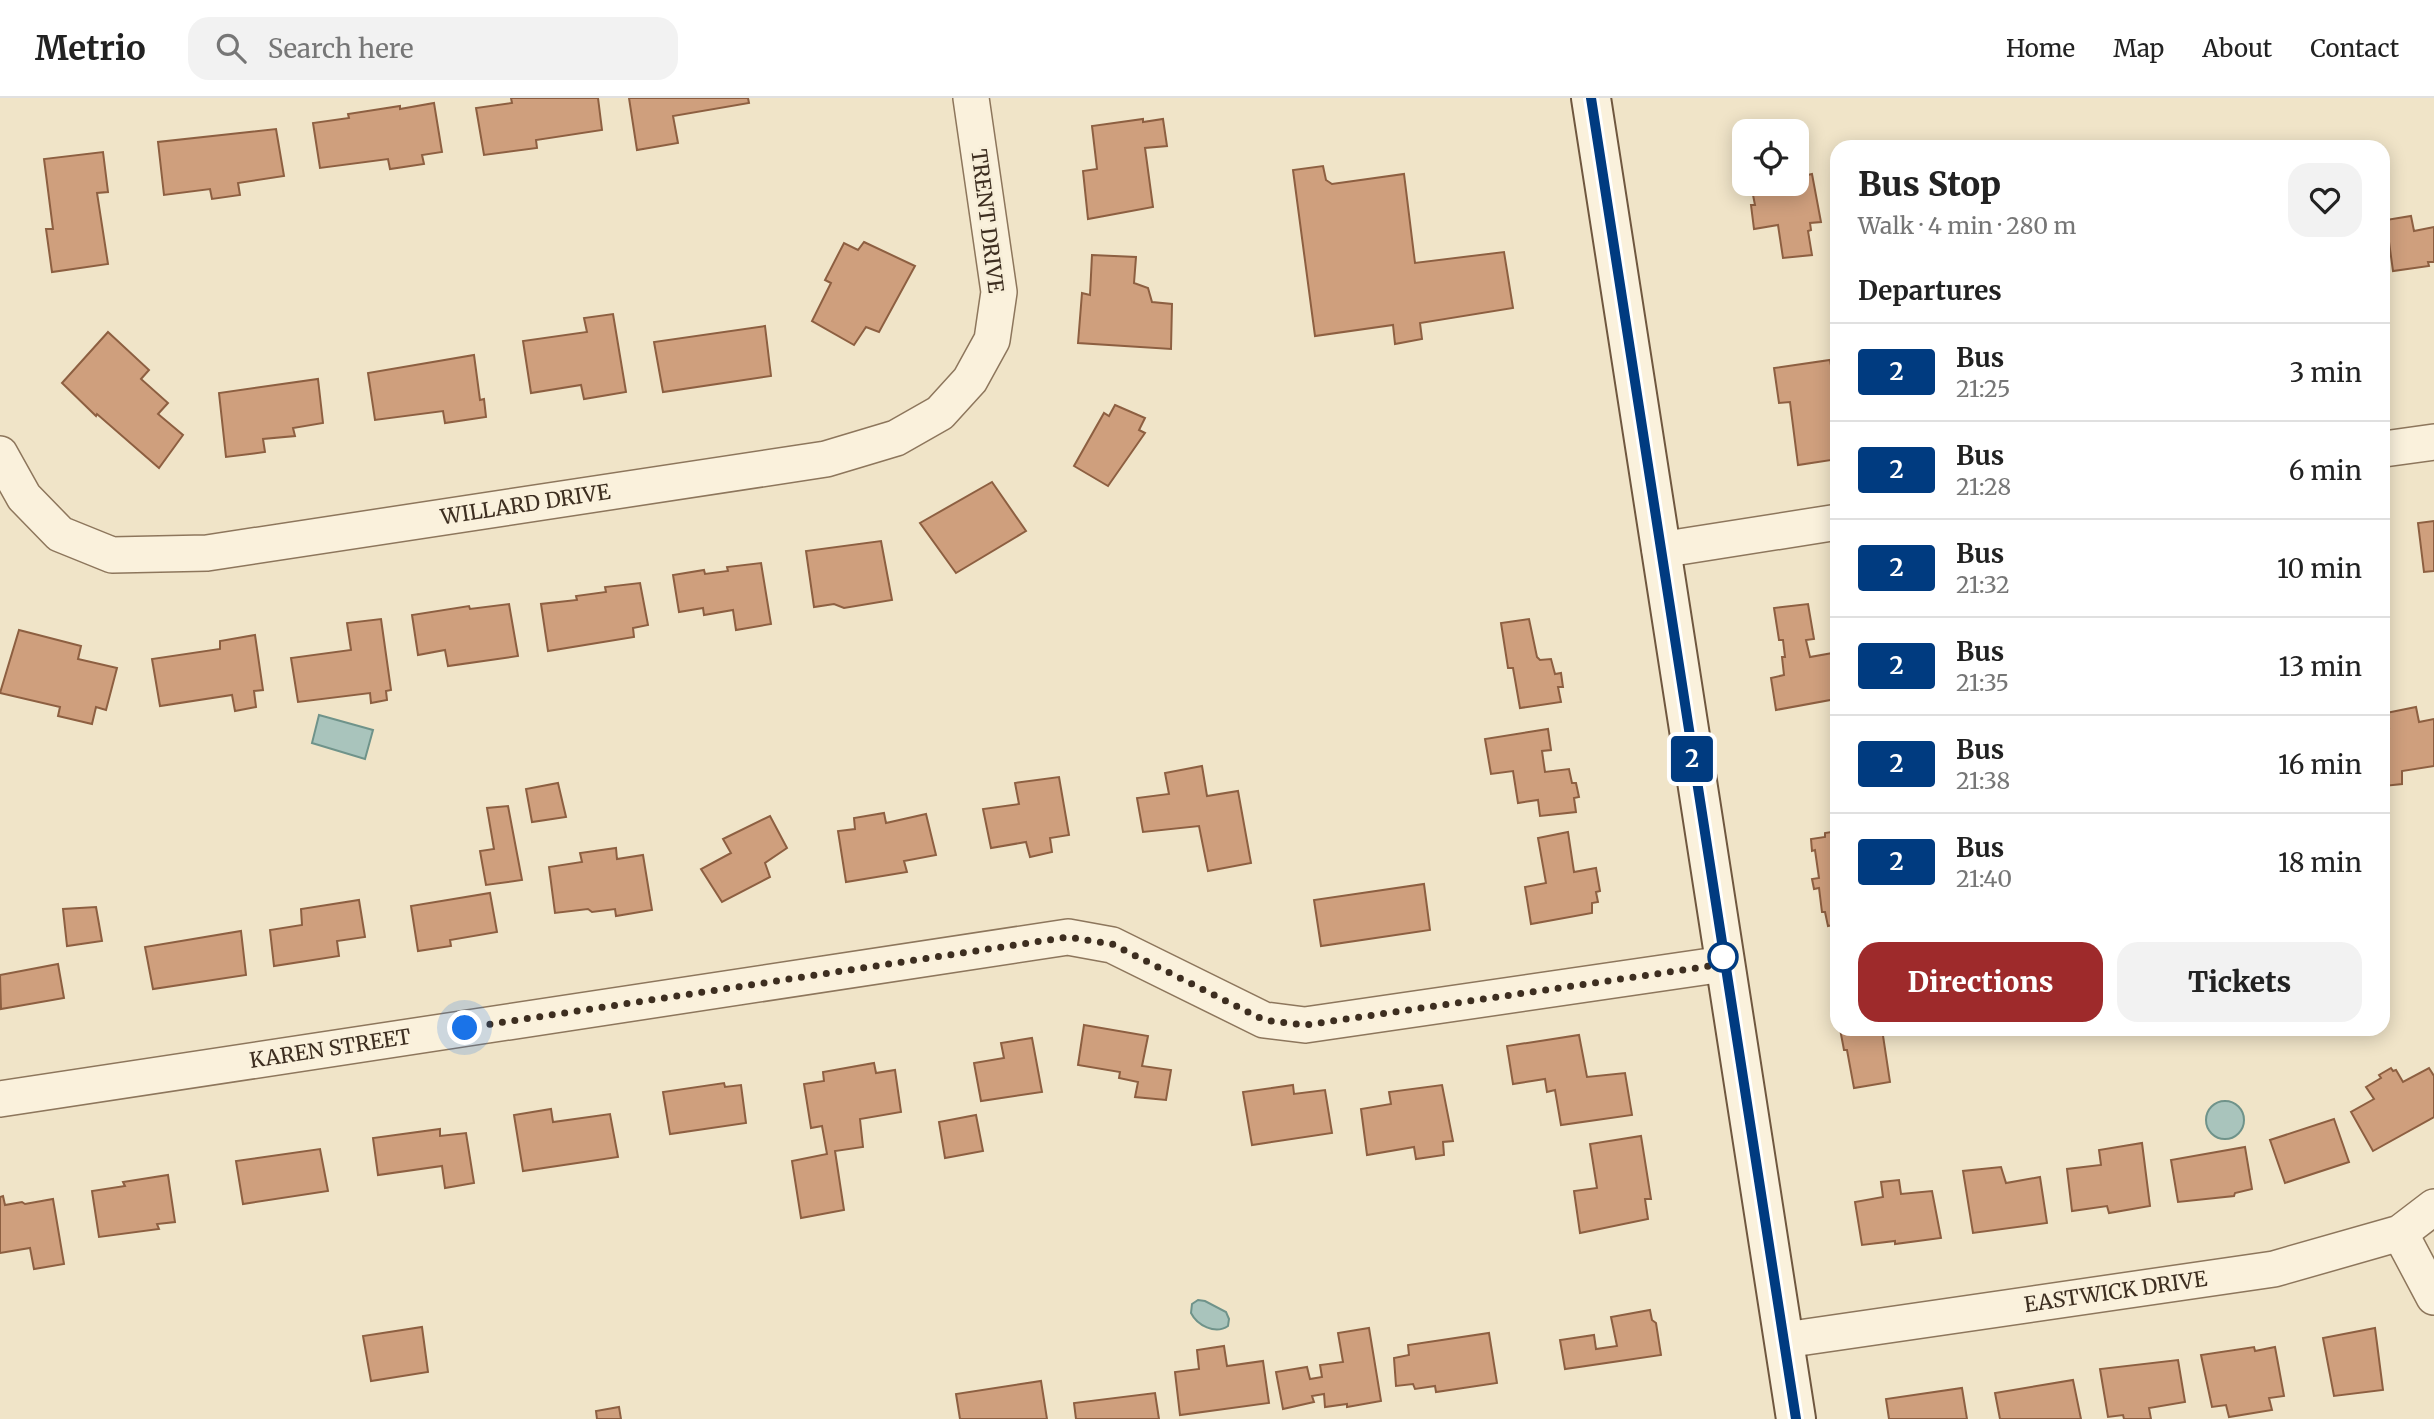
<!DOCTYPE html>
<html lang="en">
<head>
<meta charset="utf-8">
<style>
  body { margin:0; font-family:Merriweather,serif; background:#f2f2f2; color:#222; height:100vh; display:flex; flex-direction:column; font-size:26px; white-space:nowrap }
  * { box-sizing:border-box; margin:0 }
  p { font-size:23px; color:#767676 }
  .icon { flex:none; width:38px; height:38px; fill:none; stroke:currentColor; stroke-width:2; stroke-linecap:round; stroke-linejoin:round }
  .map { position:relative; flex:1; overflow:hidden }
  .side { position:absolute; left:1830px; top:42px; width:560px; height:896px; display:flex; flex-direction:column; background:#fff; border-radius:21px; box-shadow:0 4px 18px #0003 }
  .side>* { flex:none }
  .badge { padding:0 14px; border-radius:5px; font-size:24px; line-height:46px }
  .controls { position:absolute; left:1732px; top:21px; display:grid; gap:14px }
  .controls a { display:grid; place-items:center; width:77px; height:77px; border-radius:14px; background:#fff; box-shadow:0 4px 18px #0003; font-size:35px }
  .you { position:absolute; width:35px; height:35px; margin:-18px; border:5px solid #fff; border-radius:50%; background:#1a73e8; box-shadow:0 0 0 10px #1a73e833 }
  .map>.badge { position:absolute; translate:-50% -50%; box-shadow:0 0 0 4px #fff }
  h2 { padding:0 28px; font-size:26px; line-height:63px }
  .round { display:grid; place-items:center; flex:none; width:74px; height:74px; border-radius:21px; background:#f2f2f2 }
  .summary { display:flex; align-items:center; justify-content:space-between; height:119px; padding:0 28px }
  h1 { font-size:33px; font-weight:800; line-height:52px }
  .cta { display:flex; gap:14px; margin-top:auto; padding:14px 28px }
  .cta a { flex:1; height:80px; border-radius:21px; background:#9e2a2b; color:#fff; font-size:28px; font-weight:800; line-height:80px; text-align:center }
  .cta a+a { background:#f2f2f2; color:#222 }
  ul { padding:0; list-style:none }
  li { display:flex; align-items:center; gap:21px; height:98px; padding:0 28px; border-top:2px solid #e0e0e0 }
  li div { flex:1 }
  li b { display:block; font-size:26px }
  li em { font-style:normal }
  li .badge { min-width:77px; font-weight:700; text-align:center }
  header { display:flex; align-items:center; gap:42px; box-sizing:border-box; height:98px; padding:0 35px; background:#fff; border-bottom:2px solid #e0e0e0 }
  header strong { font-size:33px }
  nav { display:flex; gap:38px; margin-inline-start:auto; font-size:24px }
  .search { width:490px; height:63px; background:#f2f2f2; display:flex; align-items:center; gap:18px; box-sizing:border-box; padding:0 24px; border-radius:21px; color:#767676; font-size:26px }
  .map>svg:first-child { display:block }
  .water { fill:#a9c4bc; stroke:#6f938a; stroke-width:2 }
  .building { fill:#cf9f7d; stroke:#8d5f41; stroke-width:2 }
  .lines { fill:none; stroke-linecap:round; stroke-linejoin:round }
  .minor-casing { stroke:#8d765c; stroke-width:38 }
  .secondary-casing { stroke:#6f573f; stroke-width:42 }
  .minor { stroke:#faf1dc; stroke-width:35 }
  .secondary { stroke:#faf1dc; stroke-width:38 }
  .line-casing { stroke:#fff; stroke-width:16 }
  .line { stroke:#003b80; stroke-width:10 }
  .walk { stroke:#3d2e20; stroke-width:7; stroke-dasharray:0 12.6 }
  .stop-dot { fill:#fff; stroke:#003b80; stroke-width:3.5 }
  .labels { text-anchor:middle; stroke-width:5; stroke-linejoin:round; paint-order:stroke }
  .street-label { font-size:21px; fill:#3d2e20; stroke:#f7eed8 }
</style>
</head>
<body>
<header>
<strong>Metrio</strong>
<div class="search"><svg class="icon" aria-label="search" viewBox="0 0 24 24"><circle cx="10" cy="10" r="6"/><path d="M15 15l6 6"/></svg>Search here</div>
<nav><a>Home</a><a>Map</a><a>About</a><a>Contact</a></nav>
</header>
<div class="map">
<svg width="2434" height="1321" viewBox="0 0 2434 1321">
  <rect width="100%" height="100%" fill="#f0e4c8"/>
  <g class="water">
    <polygon points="319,617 373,632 365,661 312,645"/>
    <circle cx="2225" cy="1022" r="19"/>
    <path d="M 1198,1202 L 1205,1203 L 1226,1214 L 1229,1221 L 1228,1228 C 1215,1237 1197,1227 1191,1215 L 1192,1206 Z"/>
  </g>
  <g class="building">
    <polygon points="511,0 598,0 602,32 536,42 537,50 484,57 476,10 512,5"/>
    <polygon points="629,0 748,0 749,5 673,18 678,45 637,52"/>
    <polygon points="434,5 442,54 422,57 424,66 390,71 388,61 320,70 313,25 349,20 348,16 400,8 400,11"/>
    <polygon points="1143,21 1143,24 1163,21 1167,48 1145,50 1153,109 1088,121 1083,73 1097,71 1092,28"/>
    <polygon points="276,31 284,78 238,85 240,97 212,101 210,91 164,97 158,44"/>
    <polygon points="103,54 108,94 97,95 108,166 52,174 46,131 53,131 44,61"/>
    <polygon points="1797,54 1803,78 1812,76 1821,124 1810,125 1811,132 1808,133 1812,157 1783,160 1778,127 1754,131 1751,107 1755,107 1752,92 1757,92 1756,86 1797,86"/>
    <polygon points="1323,68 1326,82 1332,86 1404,76 1415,165 1504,154 1513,210 1420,225 1422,241 1395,246 1393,227 1315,238 1293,72"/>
    <polygon points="2411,118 2414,133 2434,129 2434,164 2428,164 2429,168 2393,173 2386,122"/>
    <polygon points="864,144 915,168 879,234 866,229 854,247 812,223 831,185 825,182 844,145 858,152"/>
    <polygon points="1092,157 1136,159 1134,185 1148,190 1152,204 1172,206 1171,251 1078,245 1082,195 1090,197"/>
    <polygon points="613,216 626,294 584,301 581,287 531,295 523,243 587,234 584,220"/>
    <polygon points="765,228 771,278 663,294 654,244"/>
    <polygon points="108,234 149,272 141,281 168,305 158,316 183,337 159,370 97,316 96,318 62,285"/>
    <polygon points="474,257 480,302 484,301 486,319 445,325 443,313 375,322 368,275"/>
    <polygon points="1830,262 1838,307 1838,361 1798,367 1790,304 1779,305 1774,270"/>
    <polygon points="318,281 323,325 293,330 295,338 263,341 265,354 226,359 219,295"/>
    <polygon points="1115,307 1145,320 1139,332 1145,335 1108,388 1074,368 1104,315 1109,318"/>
    <polygon points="992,384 1026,433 956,475 920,425"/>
    <polygon points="2434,423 2434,473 2424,474 2418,425"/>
    <polygon points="881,443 892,502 844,510 834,506 814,509 806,453"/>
    <polygon points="761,465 771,526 736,532 733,512 704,517 703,510 679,514 673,477 704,472 705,476 728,473 727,469"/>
    <polygon points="640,485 648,527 633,530 634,539 548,553 541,506 577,502 576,498 606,494 605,489"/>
    <polygon points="509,506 518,558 448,568 445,552 418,557 412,517 469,508 470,511"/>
    <polygon points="1808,506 1814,541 1806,542 1810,559 1838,554 1838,611 1836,601 1776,612 1771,580 1784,577 1782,559 1785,559 1783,542 1779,542 1774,510"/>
    <polygon points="381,521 391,592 386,593 387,602 371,605 370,595 298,604 291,560 351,552 347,525"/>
    <polygon points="1529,521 1537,559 1540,562 1551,561 1555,576 1561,575 1563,589 1558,589 1561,604 1520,610 1513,570 1508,570 1501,525"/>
    <polygon points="19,532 81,548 78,561 117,570 106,612 96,609 92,626 58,618 60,609 0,595"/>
    <polygon points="255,537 263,592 254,593 256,609 235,613 232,597 160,608 152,561 220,551 220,543"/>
    <polygon points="2416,609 2419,624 2434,621 2434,668 2402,673 2402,686 2384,688 2384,631 2389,630 2386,615"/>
    <polygon points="1548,631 1551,652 1542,653 1545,674 1569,671 1572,685 1576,685 1579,699 1574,700 1576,714 1540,718 1538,702 1518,705 1513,673 1491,676 1485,641"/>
    <polygon points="1202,668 1207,698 1238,693 1251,765 1208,773 1199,728 1143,734 1137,700 1169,696 1165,675"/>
    <polygon points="1059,679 1069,737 1050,740 1052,754 1030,759 1026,744 991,750 983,711 1019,706 1015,685"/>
    <polygon points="558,685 566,719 532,724 526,691"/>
    <polygon points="508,708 522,782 486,787 480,753 494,751 487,710"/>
    <polygon points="884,715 886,725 926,716 936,757 904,763 907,774 846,784 838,733 855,731 854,720"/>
    <polygon points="770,718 787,750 765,765 770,779 722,804 701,771 731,755 723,741"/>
    <polygon points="1838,733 1838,826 1828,828 1825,814 1822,814 1819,790 1814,791 1812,781 1819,780 1815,752 1812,753 1811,741 1825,739 1825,735"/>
    <polygon points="1568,734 1574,774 1596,770 1600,793 1596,794 1598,804 1592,805 1592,815 1531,826 1525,789 1546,785 1538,740"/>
    <polygon points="616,750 617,761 643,757 652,812 616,818 615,811 592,814 588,811 555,815 549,769 582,764 580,755"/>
    <polygon points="1424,786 1430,832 1321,848 1314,802"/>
    <polygon points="490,795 497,834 450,842 451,848 418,853 411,808"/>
    <polygon points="359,802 365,839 337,843 339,858 274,868 270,832 302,827 301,811"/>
    <polygon points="96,809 102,843 67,848 63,811"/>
    <polygon points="241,833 246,877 153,891 145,849"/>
    <polygon points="58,866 64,900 1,911 0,877"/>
    <polygon points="1084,927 1148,938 1142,968 1171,972 1166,1002 1135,999 1138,984 1119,980 1120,974 1078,967"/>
    <polygon points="1840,931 1882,931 1890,984 1854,990 1847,952 1844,952"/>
    <polygon points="1579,937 1587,979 1625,975 1632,1017 1561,1027 1555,992 1547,994 1545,981 1513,986 1507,948"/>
    <polygon points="1032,940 1042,994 981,1003 974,965 1004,960 1001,945"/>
    <polygon points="874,965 876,975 895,972 901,1014 860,1021 863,1049 835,1053 844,1112 801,1120 792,1063 827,1056 822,1028 811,1030 804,986 824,983 823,974"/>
    <polygon points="2391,970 2393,973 2396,972 2403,984 2429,970 2434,978 2434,1019 2373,1053 2351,1014 2374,1001 2366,989 2381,980 2379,977"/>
    <polygon points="724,985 725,989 741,987 746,1025 670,1036 663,994"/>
    <polygon points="1293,987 1294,996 1325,992 1332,1035 1252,1047 1243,994"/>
    <polygon points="1442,987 1453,1043 1443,1044 1444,1057 1416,1061 1414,1049 1367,1057 1361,1011 1391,1006 1389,994"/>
    <polygon points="551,1011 553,1024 610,1016 618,1059 523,1073 514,1017"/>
    <polygon points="976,1017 983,1053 945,1060 939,1024"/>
    <polygon points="2334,1021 2349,1064 2285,1085 2270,1042"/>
    <polygon points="440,1031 440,1038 466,1035 474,1085 445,1090 442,1068 378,1077 373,1040"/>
    <polygon points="1641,1038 1651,1101 1645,1101 1648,1121 1580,1135 1574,1093 1597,1090 1590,1046"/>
    <polygon points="2142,1045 2150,1108 2109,1115 2107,1108 2072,1113 2067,1071 2101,1067 2099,1052"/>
    <polygon points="2245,1049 2252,1091 2235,1095 2234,1098 2178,1104 2171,1062"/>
    <polygon points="320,1051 328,1093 243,1106 236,1063"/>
    <polygon points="2001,1069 2006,1085 2040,1079 2047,1125 1973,1135 1963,1073"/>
    <polygon points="168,1077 175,1124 157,1126 159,1131 99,1139 92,1093 125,1088 123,1084"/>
    <polygon points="1899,1082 1901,1096 1932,1093 1941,1140 1895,1146 1895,1143 1862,1147 1855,1104 1883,1099 1881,1084"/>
    <polygon points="3,1098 5,1107 22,1104 25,1106 53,1101 64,1166 34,1171 30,1150 0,1155 0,1099"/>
    <polygon points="1650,1212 1652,1222 1656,1225 1661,1257 1565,1271 1560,1242 1594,1237 1596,1251 1617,1248 1611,1219"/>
    <polygon points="422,1229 428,1274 371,1283 363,1238"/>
    <polygon points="1369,1230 1381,1303 1347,1309 1347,1306 1325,1309 1324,1296 1312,1298 1314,1304 1283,1311 1276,1274 1307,1269 1310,1281 1322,1279 1320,1267 1343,1264 1338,1235"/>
    <polygon points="2375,1230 2383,1292 2334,1298 2323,1240"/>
    <polygon points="1489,1235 1497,1285 1436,1294 1435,1288 1415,1291 1413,1286 1396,1288 1394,1260 1409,1257 1408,1247"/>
    <polygon points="1224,1248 1227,1268 1263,1263 1269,1305 1180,1317 1175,1274 1199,1271 1197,1252"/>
    <polygon points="2254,1249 2255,1253 2275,1249 2284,1298 2269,1300 2272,1312 2229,1319 2226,1307 2212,1309 2201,1257"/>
    <polygon points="2178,1262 2185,1304 2149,1310 2151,1321 2124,1321 2123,1317 2108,1319 2100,1271"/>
    <polygon points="2073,1282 2081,1321 2000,1321 1995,1295"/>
    <polygon points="1041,1283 1047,1321 960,1321 956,1296"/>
    <polygon points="1962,1290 1967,1321 1889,1321 1886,1301"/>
    <polygon points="1155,1295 1159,1321 1076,1321 1074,1305"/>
    <polygon points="619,1309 621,1321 597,1321 596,1313"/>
  </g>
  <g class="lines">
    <g class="minor-casing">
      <g id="minor">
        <polyline points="2384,351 2434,344"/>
        <path id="s1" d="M 0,356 L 24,399 L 60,436 L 112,457 L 207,455 L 826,361 L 896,340 L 940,315 L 970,282 L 992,242 L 999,194 L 971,0"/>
        <polyline points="1660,452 1838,424"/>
        <path id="s2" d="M 0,1001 L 1068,839 L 1112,847 L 1264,922 L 1305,927 L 1724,866"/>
        <polyline points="2400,1135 2434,1199"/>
        <path id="s3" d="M 1785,1242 L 2274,1171 L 2400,1135 L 2434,1109"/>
      </g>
    </g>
    <g class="secondary-casing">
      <polyline id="secondary" points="1591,0 1796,1321"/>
    </g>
    <use href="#minor" class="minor"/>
    <use href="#secondary" class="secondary"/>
  </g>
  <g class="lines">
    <g class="line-casing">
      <polyline id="line" points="1591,0 1796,1321"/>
    </g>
    <use href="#line" class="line"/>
    <polyline class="walk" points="465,930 1068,839 1112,846 1264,922 1305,927 1724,866 1723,859"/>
  </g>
  <circle class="stop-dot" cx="1723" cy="859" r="14"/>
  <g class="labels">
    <g class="street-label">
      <text transform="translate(987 123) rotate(83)" y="7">TRENT DRIVE</text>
      <text dy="7" stroke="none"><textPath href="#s1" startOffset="574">WILLARD DRIVE</textPath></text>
      <text dy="7" stroke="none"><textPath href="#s2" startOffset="334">KAREN STREET</textPath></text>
      <text dy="7" stroke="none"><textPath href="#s3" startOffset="334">EASTWICK DRIVE</textPath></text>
    </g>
  </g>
</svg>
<div class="controls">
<a><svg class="icon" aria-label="locate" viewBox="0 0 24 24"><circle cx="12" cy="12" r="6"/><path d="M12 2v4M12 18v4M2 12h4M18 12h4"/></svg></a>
</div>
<div class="you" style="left:465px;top:930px"></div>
<b class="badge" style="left:1692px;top:661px;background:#003b80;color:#fff">2</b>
<section class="side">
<div class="summary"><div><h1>Bus Stop</h1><p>Walk · 4 min · 280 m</p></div><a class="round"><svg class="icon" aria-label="heart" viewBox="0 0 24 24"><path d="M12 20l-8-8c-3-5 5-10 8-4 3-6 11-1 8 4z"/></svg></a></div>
<h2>Departures</h2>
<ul>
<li><span class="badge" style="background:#003b80;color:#fff">2</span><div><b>Bus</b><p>21:25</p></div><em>3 min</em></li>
<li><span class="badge" style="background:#003b80;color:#fff">2</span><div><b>Bus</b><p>21:28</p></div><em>6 min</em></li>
<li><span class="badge" style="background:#003b80;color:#fff">2</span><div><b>Bus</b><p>21:32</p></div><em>10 min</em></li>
<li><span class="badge" style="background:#003b80;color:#fff">2</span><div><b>Bus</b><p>21:35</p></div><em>13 min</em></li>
<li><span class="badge" style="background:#003b80;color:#fff">2</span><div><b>Bus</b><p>21:38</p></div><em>16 min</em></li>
<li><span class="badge" style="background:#003b80;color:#fff">2</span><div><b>Bus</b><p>21:40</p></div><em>18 min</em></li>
</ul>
<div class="cta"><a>Directions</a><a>Tickets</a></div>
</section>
</div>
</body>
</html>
